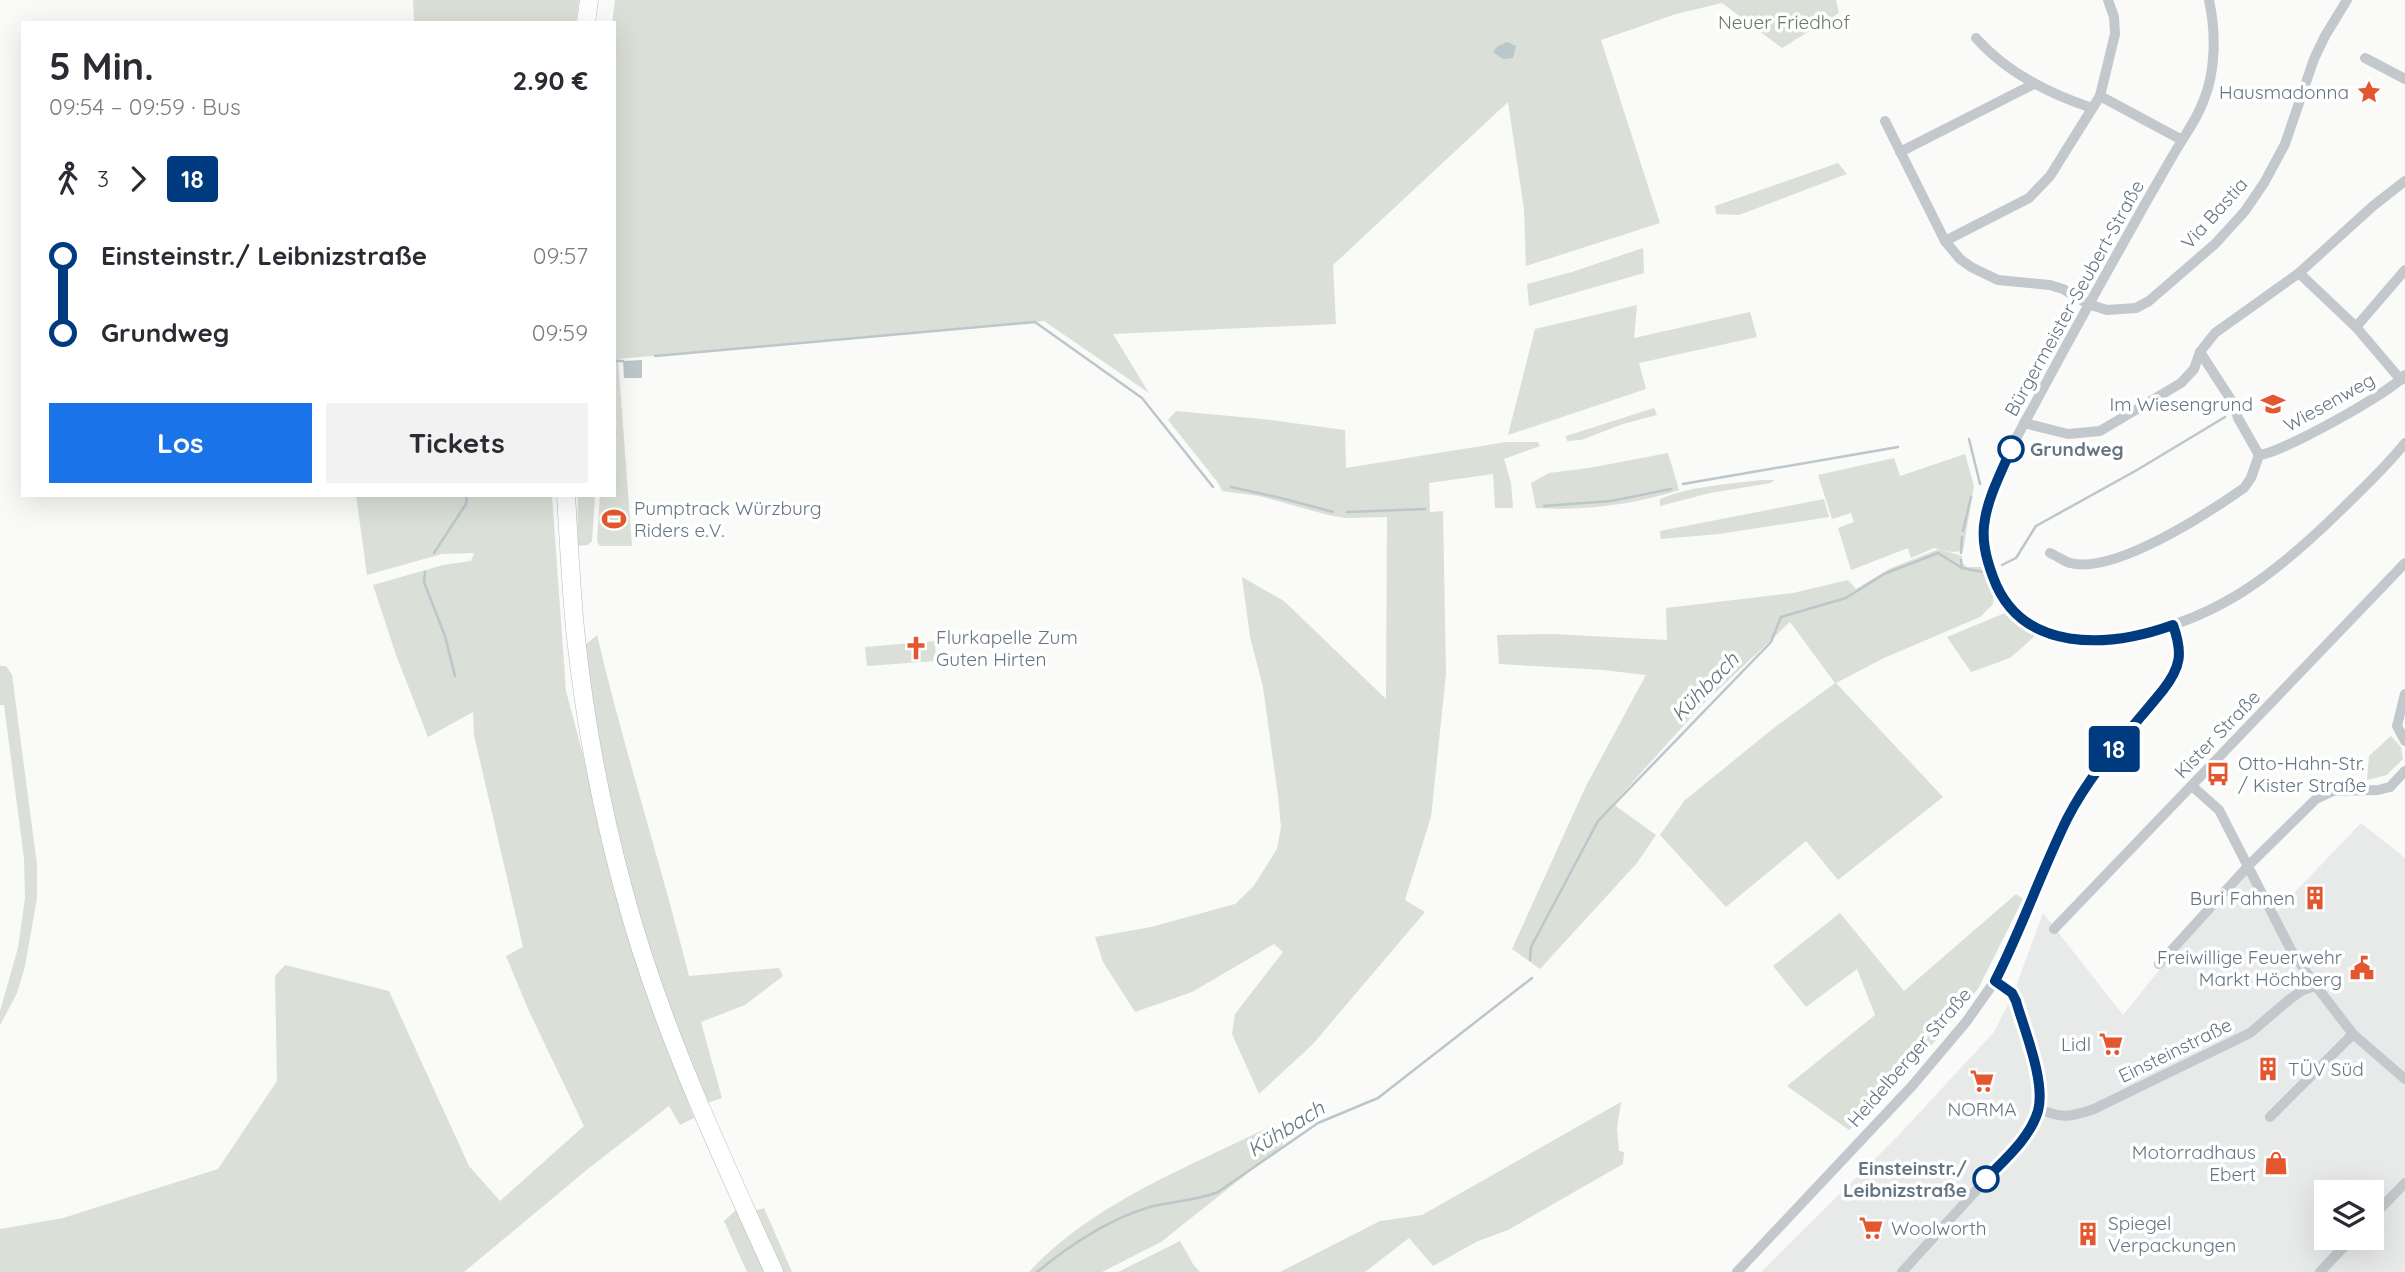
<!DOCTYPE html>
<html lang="de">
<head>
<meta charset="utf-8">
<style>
  body { margin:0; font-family:Quicksand,sans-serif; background:#f2f2f3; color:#2b2b33; height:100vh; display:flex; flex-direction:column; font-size:26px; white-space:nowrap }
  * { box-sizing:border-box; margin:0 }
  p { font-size:23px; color:#7c7c81 }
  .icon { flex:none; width:38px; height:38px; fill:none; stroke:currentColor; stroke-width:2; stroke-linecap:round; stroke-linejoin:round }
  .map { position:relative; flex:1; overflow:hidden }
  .sheet { position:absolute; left:21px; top:21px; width:595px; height:476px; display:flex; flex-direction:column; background:#fff; border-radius:0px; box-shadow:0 7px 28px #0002 }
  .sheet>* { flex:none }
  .badge { padding:0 14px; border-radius:5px; font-size:24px; line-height:46px }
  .tools { position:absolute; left:2314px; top:1180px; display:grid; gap:14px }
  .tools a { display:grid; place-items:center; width:70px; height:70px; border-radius:0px; background:#fff; box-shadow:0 7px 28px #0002; font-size:35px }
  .map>.badge { position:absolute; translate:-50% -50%; box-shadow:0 0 0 4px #fff }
  .legs { display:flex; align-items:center; gap:10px; height:77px; padding:0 28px; font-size:23px }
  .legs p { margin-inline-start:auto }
  .overview { display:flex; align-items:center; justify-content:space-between; height:119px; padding:0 28px }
  h1 { font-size:38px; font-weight:800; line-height:52px }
  .cta { display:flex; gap:14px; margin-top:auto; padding:14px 28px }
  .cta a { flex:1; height:80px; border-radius:0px; background:#1a73e8; color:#fff; font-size:28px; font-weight:800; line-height:80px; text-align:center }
  .cta a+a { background:#f2f2f3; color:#2b2b33 }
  ul { padding:0 28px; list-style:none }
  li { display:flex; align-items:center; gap:24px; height:77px; font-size:26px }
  li i { display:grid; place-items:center; width:10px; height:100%; margin:0 9px; background:currentColor }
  li i::after { content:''; width:18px; height:18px; margin:-9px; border:5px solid; border-radius:50%; background:#fff }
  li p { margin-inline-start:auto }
  li:first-child i { background:linear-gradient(#0000 50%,currentColor 0) }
  li:last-child i { background:linear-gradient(currentColor 50%,#0000 0) }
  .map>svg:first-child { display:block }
  .built { fill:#e8e9e9; fill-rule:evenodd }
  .green { fill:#dadfd7 }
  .water { fill:#bbc7cb }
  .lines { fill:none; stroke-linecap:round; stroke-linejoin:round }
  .stream { stroke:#bbc7cb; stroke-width:2.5 }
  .primary-casing { stroke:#b5babe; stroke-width:19 }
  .minor { stroke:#c3c8cc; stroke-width:10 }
  .primary { stroke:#fff; stroke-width:18 }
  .line-1-casing { stroke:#fff; stroke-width:16 }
  .line-1 { stroke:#003b80; stroke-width:10 }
  .stop-1-dot { fill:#fff; stroke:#003b80; stroke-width:3.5 }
  .labels { text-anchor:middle; stroke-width:7; stroke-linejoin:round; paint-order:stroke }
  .park-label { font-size:19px; fill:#687a64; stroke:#fff }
  .poi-label { font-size:19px; fill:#657683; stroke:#fff; text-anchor:end }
  .street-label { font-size:19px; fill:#657683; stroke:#fff }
  .stop-label { font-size:19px; font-weight:bold; fill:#657683; stroke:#fff; text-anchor:start }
  .water-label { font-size:21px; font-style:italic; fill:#60757c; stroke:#fff }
</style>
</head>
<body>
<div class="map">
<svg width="2405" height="1272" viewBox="0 0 2405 1272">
  <rect width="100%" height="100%" fill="#fafaf8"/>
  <path class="built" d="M 2361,823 L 2405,858 L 2405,1272 L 1761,1272 L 1897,1137 L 1994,1032 L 2014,992 L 2043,913 L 2123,1015 L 2185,938 L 2247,870 L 2275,913 ZM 2326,1192 L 2371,1192 L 2371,1237 L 2326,1237 Z"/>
  <g class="green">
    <polygon points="413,0 579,0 576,23 414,23"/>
    <polygon points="615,0 1836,0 1839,13 1782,48 1722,3 1676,14 1601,40 1660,223 1526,266 1524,209 1508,102 1333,265 1336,324 1113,334 1149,393 1044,321 618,359 632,546 600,546 597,542 600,495 614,495 614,23 612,23"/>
    <polygon points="1838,163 1847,174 1739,215 1716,214 1715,206"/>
    <polygon points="1643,248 1644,273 1529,306 1527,284 1572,272"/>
    <polygon points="1637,305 1634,338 1750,312 1757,337 1639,363 1646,389 1508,435 1535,329"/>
    <polygon points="1654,408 1657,415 1623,424 1581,440 1567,441 1566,436"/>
    <polygon points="1176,411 1262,419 1345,430 1346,468 1506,442 1538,442 1540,446 1504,459 1511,483 1513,508 1495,508 1493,474 1429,483 1430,512 1443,511 1446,674 1431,817 1405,900 1425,912 1313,1044 1259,1094 1232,1034 1235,1014 1283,952 1274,944 1192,992 1135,1012 1103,962 1095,937 1151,927 1235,904 1253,887 1277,849 1281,827 1278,796 1263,687 1250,637 1242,577 1284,601 1386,699 1387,517 1345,518 1328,515 1259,496 1222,491 1219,484 1168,420"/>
    <path d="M 1668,453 L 1679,490 C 1632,505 1585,511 1536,508 L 1531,483 L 1549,473 L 1589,468 Z"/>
    <polygon points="1965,454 1974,486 1963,551 1952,552 1934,548 1911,558 1908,548 1851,570 1838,528 1854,522 1851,513 1832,519 1818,475 1894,458 1900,476"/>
    <path d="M 1762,480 L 1774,480 L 1771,483 L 1710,493 L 1660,506 L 1660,499 C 1692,486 1728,484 1762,480 Z"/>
    <polygon points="356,495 552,495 566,691 647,994 694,1118 680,1125 669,1106 589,1168 464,1272 0,1272 0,1229 63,1218 218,1169 277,1081 275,976 285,965 389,991 469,1166 500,1201 584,1126 528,1009 506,956 523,947 474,735 473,712 428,737 396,655 373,585 443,565 471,561 474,553 442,554 367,575"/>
    <polygon points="578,495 595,495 592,541 588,545 577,546"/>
    <polygon points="1824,499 1829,517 1719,534 1661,539 1660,531"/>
    <polygon points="1939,549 1962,556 1962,563 1967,567 1983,567 1994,592 1993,604 1980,617 1884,658 1836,683 1943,797 1838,880 1806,841 1726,907 1660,835 1684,801 1770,731 1835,683 1790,622 1702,705 1613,804 1656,835 1637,863 1540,969 1512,949 1586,786 1646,675 1603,670 1499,664 1497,635 1552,634 1667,640 1666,608 1793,593 1848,580 1856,589 1891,568"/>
    <polygon points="2005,613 2035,636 2010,658 1971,672 1947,637"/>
    <path d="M 597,635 C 624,749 660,861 689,976 L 779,968 L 783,976 L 745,1005 L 701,1022 L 722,1098 L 704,1104 C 659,989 621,869 599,746 C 593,713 589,679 584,646 Z"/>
    <polygon points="935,641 936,661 867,666 865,647"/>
    <polygon points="0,666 6,666 12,675 37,865 37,898 25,966 17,993 0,1025 0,1011 18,948 25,898 24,858 4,705 0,705"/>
    <polygon points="2391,736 2401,747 2403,759 2387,775 2367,780 2369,756"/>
    <polygon points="2016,894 2023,899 1978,989 1926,1052 1849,1130 1787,1086 1875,1015 1857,969 1806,1007 1773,966 1840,913 1904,991"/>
    <polygon points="1621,1102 1617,1128 1619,1151 1624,1152 1623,1164 1508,1230 1478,1241 1433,1266 1409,1238 1365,1272 1280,1272 1380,1221 1422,1215"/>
    <path d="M 1273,1125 L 1283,1145 L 1161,1242 L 1102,1272 L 1029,1272 C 1092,1203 1191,1166 1273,1125 Z"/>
    <polygon points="764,1208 792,1272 778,1272 750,1212"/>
    <polygon points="736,1210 765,1272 747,1272 724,1221"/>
    <polygon points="1180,1241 1193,1264 1200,1272 1118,1272"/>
  </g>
  <g class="water">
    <polygon points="1507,42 1516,46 1513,58 1503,59 1493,52 1498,46"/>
    <polygon points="642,360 642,378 624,378 623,361"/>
  </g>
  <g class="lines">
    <g class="stream">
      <polyline points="655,356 1035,322 1142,398 1213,487"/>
      <polyline points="616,361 623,361"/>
      <polyline points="1969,439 1980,484"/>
      <polyline points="1683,484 1898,447"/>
      <polyline points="1231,487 1277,497 1333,512"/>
      <polyline points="1544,506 1611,501 1671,489"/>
      <polyline points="1347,512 1425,509"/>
      <polyline points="1963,531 1971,497"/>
      <polyline points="434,553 466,504 467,495"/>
      <polyline points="1961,553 1962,537"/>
      <polyline points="1961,560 1962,568"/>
      <polyline points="2002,565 2016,558 2036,526 2137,470 2225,417"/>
      <polyline points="425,572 424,582 445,636 455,676"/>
      <polyline points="1530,960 1531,947 1598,821 1771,642 1781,617 1846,598 1884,574 1938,553 1962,568 1983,572"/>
      <path d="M 1037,1272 C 1070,1245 1108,1219 1150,1207 C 1173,1201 1196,1201 1218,1192 L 1318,1123 L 1378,1098 L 1532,978"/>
    </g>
    <g class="primary-casing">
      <g id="primary">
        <polyline points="586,23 589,0"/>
        <path d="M 566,495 C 569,543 571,591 576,638 C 585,722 601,806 623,888 C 658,1021 717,1147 774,1272"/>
      </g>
    </g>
    <g class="minor">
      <path d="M 2209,0 C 2216,32 2216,72 2203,102 C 2198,116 2189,129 2181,142 C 2170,160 2160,178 2149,197 C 2112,263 2074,330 2038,398 C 2018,435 1993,476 1985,518 C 1978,558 1997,601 2029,624 C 2052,641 2084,643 2112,639 C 2210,626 2273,577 2342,509 C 2363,488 2386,467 2405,443"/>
      <path d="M 1976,38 C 2006,72 2050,94 2092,108"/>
      <polyline points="2365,58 2405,79"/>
      <polyline points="2100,96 2182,140"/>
      <polyline points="1885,121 1945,241 1960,259 1971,267 1998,280 2050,285 2063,289 2088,304 2107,310 2136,308 2149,301 2215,244 2245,211 2264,183 2285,144 2314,59 2325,36 2347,0"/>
      <polyline points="1900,152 2034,84"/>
      <polyline points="1945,241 2029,198 2050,176 2100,96 2115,34 2114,17 2108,0"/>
      <polyline points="2299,273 2356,327 2401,380"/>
      <polyline points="2356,327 2405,270"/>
      <polyline points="2200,352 2233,403 2238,418 2259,455"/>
      <polyline points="2024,423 2068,434 2100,431 2181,383 2194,369 2200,352 2215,333 2299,273 2373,206 2405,181"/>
      <path d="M 2259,455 C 2282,453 2391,392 2405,375"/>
      <path d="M 2050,553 C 2057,556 2064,561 2070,563 C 2114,575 2208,513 2244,488 L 2251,478 L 2259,455"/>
      <polyline points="2405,694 2397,726 2405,741"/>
      <polyline points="2192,786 2219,810 2291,950 2316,986 2353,1034 2405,1079"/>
      <polyline points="2054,929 2405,563"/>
      <polyline points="2159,964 2249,865 2316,799 2333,791 2378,790 2390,787 2405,771"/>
      <path d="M 2039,1109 C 2063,1119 2070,1117 2094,1109 L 2250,1033 L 2290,999 L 2303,990 L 2316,986"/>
      <polyline points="2270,1117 2353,1034"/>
      <polyline points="2371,1218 2405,1183"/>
      <polyline points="1737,1272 1912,1086 1966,1022 1995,981 2016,941 2067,819 2082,792 2103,762 2174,677 2180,654 2178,640 2173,625"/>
      <polyline points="1902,1272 2022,1140 2039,1109 2039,1087 2036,1073 2016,1001 2012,993 1995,981"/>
      <polyline points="2320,1272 2353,1237"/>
    </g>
    <use href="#primary" class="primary"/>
  </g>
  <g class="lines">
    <g class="line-1-casing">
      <path id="line-1" d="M 1986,1179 C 2005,1159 2030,1138 2038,1111 C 2046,1082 2024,1029 2016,1001 L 2012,993 L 1995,981 C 2022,928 2041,872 2067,819 C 2092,770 2129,732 2163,690 C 2181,667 2183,653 2173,625 C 2109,648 2021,654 1993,577 C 1986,558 1981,539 1985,519 C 1989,495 2002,471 2011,449"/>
    </g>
    <use href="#line-1" class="line-1"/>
  </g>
  <defs>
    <g id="sight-bare" transform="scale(1.89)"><path d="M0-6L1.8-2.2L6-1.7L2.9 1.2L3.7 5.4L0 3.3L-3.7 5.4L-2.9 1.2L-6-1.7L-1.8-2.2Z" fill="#e4572e" stroke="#fff" stroke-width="2.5" paint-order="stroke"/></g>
    <g id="school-bare" transform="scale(1.89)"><path d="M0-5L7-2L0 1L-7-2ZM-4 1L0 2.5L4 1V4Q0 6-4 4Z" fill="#e4572e" stroke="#fff" stroke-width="2.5" paint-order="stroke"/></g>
    <g id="stadium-bare" transform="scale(1.89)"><path d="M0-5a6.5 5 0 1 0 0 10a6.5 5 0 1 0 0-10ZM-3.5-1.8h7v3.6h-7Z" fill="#e4572e" stroke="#fff" stroke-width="2.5" paint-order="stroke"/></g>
    <g id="church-bare" transform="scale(1.89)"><path d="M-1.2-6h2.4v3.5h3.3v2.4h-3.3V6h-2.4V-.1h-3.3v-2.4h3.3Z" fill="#e4572e" stroke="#fff" stroke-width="2.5" paint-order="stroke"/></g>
    <g id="bus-bare" transform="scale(1.89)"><path d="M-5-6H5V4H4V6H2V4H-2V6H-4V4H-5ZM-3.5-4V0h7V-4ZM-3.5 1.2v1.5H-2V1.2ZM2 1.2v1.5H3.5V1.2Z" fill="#e4572e" stroke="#fff" stroke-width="2.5" paint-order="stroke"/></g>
    <g id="building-bare" transform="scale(1.89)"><path d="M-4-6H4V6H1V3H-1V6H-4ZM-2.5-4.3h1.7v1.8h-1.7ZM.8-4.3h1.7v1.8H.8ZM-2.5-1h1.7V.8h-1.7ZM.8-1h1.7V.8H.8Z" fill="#e4572e" stroke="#fff" stroke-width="2.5" paint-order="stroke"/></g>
    <g id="civic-bare" transform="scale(1.89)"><path d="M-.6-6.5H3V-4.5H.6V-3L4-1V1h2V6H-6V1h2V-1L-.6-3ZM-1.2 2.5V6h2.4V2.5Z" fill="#e4572e" stroke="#fff" stroke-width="2.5" paint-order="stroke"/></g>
    <g id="supermarket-bare" transform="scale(1.89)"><path d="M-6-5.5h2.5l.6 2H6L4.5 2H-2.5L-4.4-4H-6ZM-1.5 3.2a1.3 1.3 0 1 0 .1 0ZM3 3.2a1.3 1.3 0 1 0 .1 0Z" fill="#e4572e" stroke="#fff" stroke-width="2.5" paint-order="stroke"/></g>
    <g id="shop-bare" transform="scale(1.89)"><path d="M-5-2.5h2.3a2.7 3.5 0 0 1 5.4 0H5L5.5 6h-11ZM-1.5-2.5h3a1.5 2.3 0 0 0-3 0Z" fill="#e4572e" stroke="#fff" stroke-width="2.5" paint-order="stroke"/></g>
  </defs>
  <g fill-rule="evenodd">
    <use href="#sight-bare" x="2369" y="92"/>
    <use href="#school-bare" x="2273" y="404"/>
    <use href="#stadium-bare" x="614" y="519"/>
    <use href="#church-bare" x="916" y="648"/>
    <use href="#bus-bare" x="2218" y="774"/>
    <use href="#building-bare" x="2315" y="898"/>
    <use href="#civic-bare" x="2362" y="968"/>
    <use href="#supermarket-bare" x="2111" y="1044"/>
    <use href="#building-bare" x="2268" y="1069"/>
    <use href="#supermarket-bare" x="1982" y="1081"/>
    <use href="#shop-bare" x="2276" y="1163"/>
    <use href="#supermarket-bare" x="1871" y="1228"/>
    <use href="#building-bare" x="2088" y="1234"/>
  </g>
  <g class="stop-1-dot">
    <circle cx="2011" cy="449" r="12"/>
    <circle cx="1986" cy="1179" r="12"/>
  </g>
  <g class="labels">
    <g class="park-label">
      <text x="1784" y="29">Neuer Friedhof</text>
    </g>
    <g class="poi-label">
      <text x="2349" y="99">Hausmadonna</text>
      <text x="2253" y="411">Im Wiesengrund</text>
      <text x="634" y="515" text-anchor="start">Pumptrack Würzburg<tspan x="634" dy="22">Riders e.V.</tspan></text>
      <text x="936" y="644" text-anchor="start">Flurkapelle Zum<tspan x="936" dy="22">Guten Hirten</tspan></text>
      <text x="2238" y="770" text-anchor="start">Otto-Hahn-Str.<tspan x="2238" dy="22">/ Kister Straße</tspan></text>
      <text x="2295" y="905">Buri Fahnen</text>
      <text x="2342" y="964">Freiwillige Feuerwehr<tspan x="2342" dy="22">Markt Höchberg</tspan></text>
      <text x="2091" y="1051">Lidl</text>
      <text x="2288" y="1076" text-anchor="start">TÜV Süd</text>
      <text x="1982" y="1116" text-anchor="middle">NORMA</text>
      <text x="2256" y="1159">Motorradhaus<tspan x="2256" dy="22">Ebert</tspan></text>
      <text x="2108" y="1230" text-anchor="start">Spiegel<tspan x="2108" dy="22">Verpackungen</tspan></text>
      <text x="1891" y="1235" text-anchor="start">Woolworth</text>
    </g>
    <g class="street-label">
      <text transform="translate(2214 213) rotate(-48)" y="7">Via Bastia</text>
      <text transform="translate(2074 298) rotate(-61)" y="7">Bürgermeister-Seubert-Straße</text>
      <text transform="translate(2329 402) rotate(-29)" y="7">Wiesenweg</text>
      <text transform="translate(2217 734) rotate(-46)" y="7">Kister Straße</text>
      <text transform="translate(2175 1050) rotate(-26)" y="7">Einsteinstraße</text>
      <text transform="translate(1909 1057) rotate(-49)" y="7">Heidelberger Straße</text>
    </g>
    <g class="stop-label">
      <text x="2030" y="456">Grundweg</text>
      <text x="1967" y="1175" text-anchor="end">Einsteinstr./<tspan x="1967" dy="22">Leibnizstraße</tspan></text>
    </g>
    <g class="water-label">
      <text transform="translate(1705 687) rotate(-46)" y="7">Kühbach</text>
      <text transform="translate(1286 1129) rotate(-32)" y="7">Kühbach</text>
    </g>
  </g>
</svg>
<div class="tools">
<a><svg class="icon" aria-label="layers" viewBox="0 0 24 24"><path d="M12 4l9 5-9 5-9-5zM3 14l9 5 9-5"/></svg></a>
</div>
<b class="badge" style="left:2114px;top:749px;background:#003b80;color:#fff">18</b>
<section class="sheet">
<div class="overview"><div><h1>5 Min.</h1><p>09:54 – 09:59 · Bus</p></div><b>2.90 €</b></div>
<div class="legs"><svg class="icon" aria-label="walk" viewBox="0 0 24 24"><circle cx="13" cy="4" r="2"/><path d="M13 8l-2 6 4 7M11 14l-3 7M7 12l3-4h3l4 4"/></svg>3<svg class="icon" aria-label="forward" viewBox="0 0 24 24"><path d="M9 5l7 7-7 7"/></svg><b class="badge" style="background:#003b80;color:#fff">18</b></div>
<ul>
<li><i style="color:#003b80"></i><b>Einsteinstr./ Leibnizstraße</b><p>09:57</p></li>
<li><i style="color:#003b80"></i><b>Grundweg</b><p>09:59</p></li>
</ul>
<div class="cta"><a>Los</a><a>Tickets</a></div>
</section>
</div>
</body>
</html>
